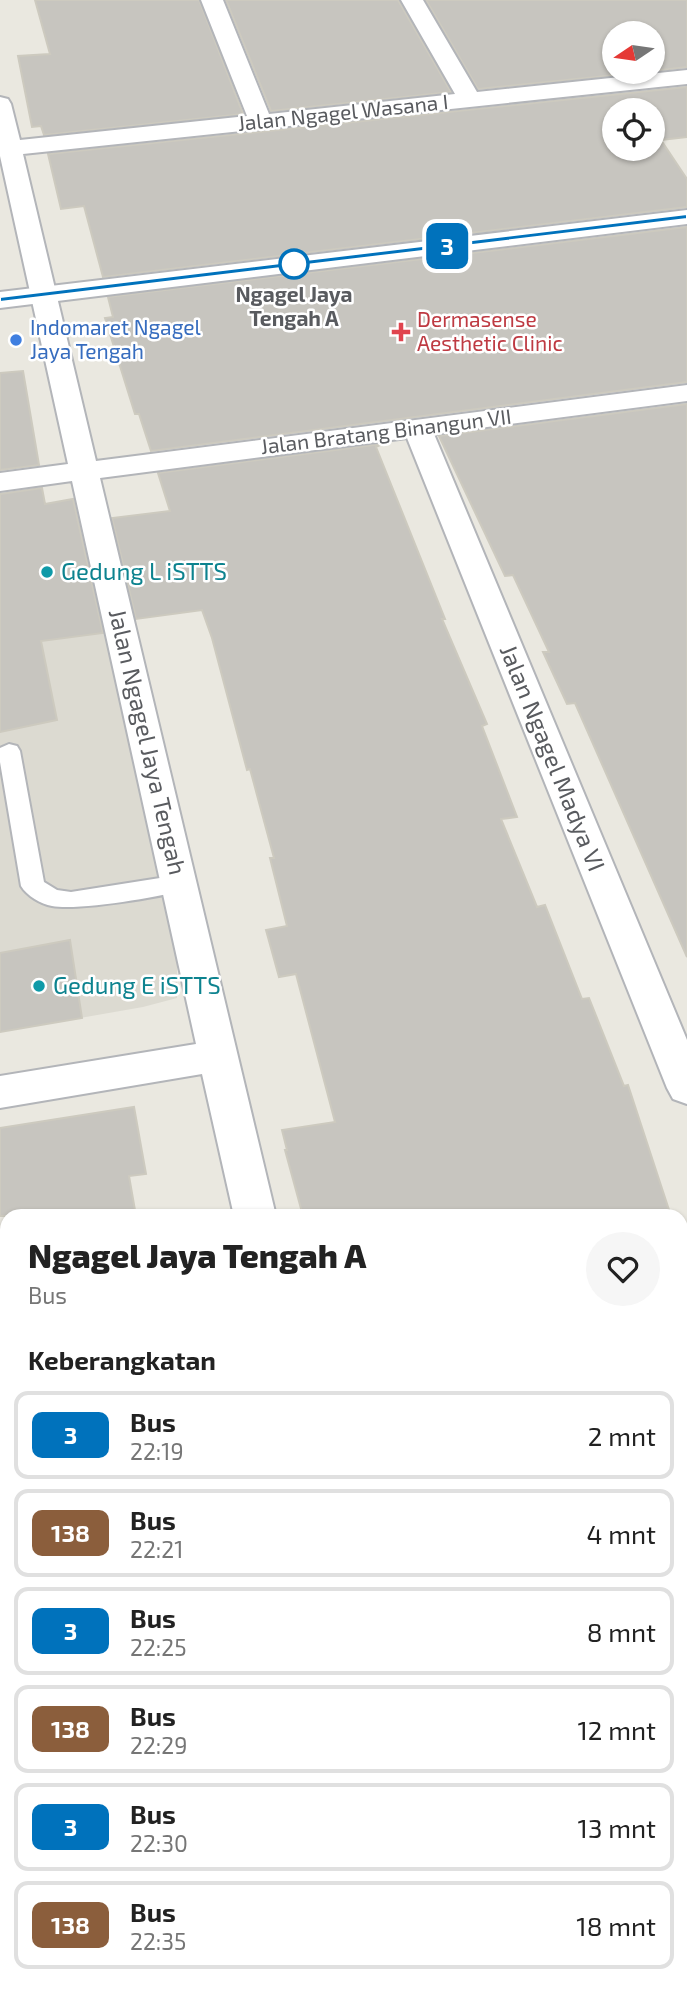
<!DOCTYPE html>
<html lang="id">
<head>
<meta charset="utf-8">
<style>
  body { margin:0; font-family:"Exo 2",sans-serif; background:#f6f6f6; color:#222; height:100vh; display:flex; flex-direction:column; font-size:26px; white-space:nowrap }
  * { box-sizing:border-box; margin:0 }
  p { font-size:23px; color:#767676 }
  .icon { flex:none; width:38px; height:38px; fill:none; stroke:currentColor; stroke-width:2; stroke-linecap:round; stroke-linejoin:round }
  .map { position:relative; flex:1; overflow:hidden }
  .side { position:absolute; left:0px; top:1209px; width:688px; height:786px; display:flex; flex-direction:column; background:#fff; border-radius:21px 21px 0 0; box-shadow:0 2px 5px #0004 }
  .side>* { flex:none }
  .badge { padding:0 14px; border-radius:10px; font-size:24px; line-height:46px }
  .needle { width:46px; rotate:257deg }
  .tools { position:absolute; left:602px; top:21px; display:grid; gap:14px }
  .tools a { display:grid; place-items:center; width:63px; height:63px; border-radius:50%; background:#fff; box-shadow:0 2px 5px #0004; font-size:35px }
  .map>.badge { position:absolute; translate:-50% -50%; box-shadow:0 0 0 4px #fff }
  h2 { padding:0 28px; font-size:26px; line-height:63px }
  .round { display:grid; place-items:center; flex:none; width:74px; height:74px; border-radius:37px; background:#f6f6f6 }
  .overview { display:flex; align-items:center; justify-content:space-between; height:119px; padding:0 28px }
  h1 { font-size:33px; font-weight:800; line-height:52px }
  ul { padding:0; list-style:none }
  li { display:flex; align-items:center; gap:21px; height:88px; margin:0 14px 10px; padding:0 14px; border:4px solid #e0e0e0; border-radius:14px }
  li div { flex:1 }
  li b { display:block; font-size:26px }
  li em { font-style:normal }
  li .badge { min-width:77px; font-weight:700; text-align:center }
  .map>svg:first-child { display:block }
  .education { fill:#dcdad1 }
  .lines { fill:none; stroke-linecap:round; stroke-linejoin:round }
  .river { fill:#a7cff2; fill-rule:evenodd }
  .building { fill:#c7c5bf; stroke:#cdcabf; stroke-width:2; fill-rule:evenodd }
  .service-casing { stroke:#b3b5b9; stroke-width:4 }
  .minor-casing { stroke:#b3b5b9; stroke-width:4 }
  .tertiary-casing { stroke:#b3b5b9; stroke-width:4 }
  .service { fill:#fff; fill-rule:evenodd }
  .minor { fill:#fff; fill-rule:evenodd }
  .tertiary { fill:#fff; fill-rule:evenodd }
  .line { fill:#0072bc; stroke:#fff; stroke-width:2 }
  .stop-dot { fill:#fff; stroke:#0072bc; stroke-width:3.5 }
  .health-dot { fill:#e0444e; stroke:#fff; stroke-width:2.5 }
  .shop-dot { fill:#3f7fe0; stroke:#fff; stroke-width:2.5 }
  .culture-dot { fill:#0f9aa8; stroke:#fff; stroke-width:2.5 }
  .labels { text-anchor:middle; stroke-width:5; stroke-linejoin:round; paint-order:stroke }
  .far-street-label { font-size:21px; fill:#595b5f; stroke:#fff }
  .far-stop-label { font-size:21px; font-weight:bold; fill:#595b5f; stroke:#fff }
  .far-health-label { font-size:21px; fill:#be3a42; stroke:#fff; text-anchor:start }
  .far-shop-label { font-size:21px; fill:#366cbe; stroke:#fff; text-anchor:start }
  .culture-label { font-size:24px; fill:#0d838f; stroke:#fff; text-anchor:start }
  .street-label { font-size:24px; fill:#595b5f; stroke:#fff }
</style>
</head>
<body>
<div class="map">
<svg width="687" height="1994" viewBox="0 0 687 1994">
  <rect width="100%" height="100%" fill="#eae8e0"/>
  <polygon class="education" points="78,498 177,942 177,998 143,1007 0,1032 0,512"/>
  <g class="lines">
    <g class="river">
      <rect x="681" y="1545" width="6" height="114"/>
      <polygon points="0,1606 7,1606 7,1724 0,1726"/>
    </g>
  </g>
  <g class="building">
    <polygon points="35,0 199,0 243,114 44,135 41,126 32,127 18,56 50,54"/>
    <polygon points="226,0 398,0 451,92 271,111"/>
    <polygon points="426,0 687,0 687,67 653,71 653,33 614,33 614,72 645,72 478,89"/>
    <path d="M 687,87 L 687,137 L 661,140 L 687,179 L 687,207 L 103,277 L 84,206 L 61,209 L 48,154 ZM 614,110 L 653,110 L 653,149 L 614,149 Z"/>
    <polygon points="687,227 687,382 151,451 139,414 135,414 105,318 113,317 108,297"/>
    <polygon points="23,371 39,465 0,470 0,373"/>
    <polygon points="687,404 687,957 575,703 567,704 543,652 549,652 513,575 505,576 439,436"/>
    <polygon points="382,444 376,447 445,619 442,619 487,724 482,726 517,817 501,819 537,907 545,905 582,999 589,998 624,1086 628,1085 671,1216 303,1216 285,1150 287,1150 282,1130 335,1122 296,974 279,977 266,930 287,926 270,858 274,858 250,769 247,770 212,638 202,610 136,619 112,518 170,511 158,473"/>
    <polygon points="42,488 45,504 73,499 103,633 41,641 57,720 0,732 0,494"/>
    <polygon points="70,940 82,1018 0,1032 0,953"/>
    <polygon points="134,1107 146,1174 129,1176 136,1216 0,1216 0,1128"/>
  </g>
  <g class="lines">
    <g class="service-casing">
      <path id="service" d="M 9,744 L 17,746 L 20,751 L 44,882 L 57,890 L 71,892 L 179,875 L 187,877 L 191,883 L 187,889 C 161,897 78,911 52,906 C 41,904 27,896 21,886 L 0,762 L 0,748 Z"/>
    </g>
    <g class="minor-casing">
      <g id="minor">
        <polygon points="201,0 223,0 269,114 455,94 401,0 423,0 477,92 687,70 687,84 23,154 96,461 687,385 687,401 434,434 687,1040 687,1104 673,1099 667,1088 407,438 100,478 276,1216 234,1216 202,1074 0,1108 0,1076 196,1044 72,481 0,491 0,473 68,464 0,156 0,97 8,99 11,104 20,140 247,116"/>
        <polygon points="418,1988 474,1988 475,1994 419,1994"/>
      </g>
    </g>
    <g class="tertiary-casing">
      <g id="tertiary">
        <polygon points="687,210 687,224 0,308 0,292"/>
        <rect x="681" y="1467" width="6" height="44"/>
        <polygon points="7,1513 7,1559 0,1560 0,1514"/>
        <rect x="681" y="1683" width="6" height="50"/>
        <polygon points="7,1735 7,1787 0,1788 0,1736"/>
      </g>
    </g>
    <use href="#service" class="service"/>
    <use href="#minor" class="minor"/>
    <use href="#tertiary" class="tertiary"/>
  </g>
  <polygon class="line" points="687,214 687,219 0,302 0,297"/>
  <circle class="stop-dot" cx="294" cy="264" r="14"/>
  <path class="health-dot" d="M397.5 321.5h7v7h7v7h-7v7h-7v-7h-7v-7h7z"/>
  <circle class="shop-dot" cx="16" cy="340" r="7"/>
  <g class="culture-dot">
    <circle cx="47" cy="572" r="7"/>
    <circle cx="39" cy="986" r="7"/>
  </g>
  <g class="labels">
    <g class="far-street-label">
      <text transform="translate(343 113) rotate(-6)" y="7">Jalan Ngagel Wasana I</text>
      <text transform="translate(386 432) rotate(-7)" y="7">Jalan Bratang Binangun VII</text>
    </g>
    <g class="far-stop-label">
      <text x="294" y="302">Ngagel Jaya<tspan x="294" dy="24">Tengah A</tspan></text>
    </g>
    <g class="far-health-label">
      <text x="417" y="327">Dermasense<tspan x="417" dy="24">Aesthetic Clinic</tspan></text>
    </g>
    <g class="far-shop-label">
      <text x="30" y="335">Indomaret Ngagel<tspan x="30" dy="24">Jaya Tengah</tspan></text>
    </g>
    <g class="culture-label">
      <text x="61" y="580">Gedung L iSTTS</text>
      <text x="53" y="994">Gedung E iSTTS</text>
    </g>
    <g class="street-label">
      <text transform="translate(147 742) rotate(77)" y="8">Jalan Ngagel Jaya Tengah</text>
      <text transform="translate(552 758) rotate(68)" y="8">Jalan Ngagel Madya VI</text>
    </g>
  </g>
</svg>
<div class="tools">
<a><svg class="needle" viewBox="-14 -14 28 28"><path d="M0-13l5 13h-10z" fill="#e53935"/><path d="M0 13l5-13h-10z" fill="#767676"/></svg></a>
<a><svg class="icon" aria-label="locate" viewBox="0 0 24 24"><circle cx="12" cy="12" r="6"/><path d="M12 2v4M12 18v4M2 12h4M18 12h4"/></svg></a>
</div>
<b class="badge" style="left:447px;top:246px;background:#0072bc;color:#fff">3</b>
<section class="side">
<div class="overview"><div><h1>Ngagel Jaya Tengah A</h1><p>Bus</p></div><a class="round"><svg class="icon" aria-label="heart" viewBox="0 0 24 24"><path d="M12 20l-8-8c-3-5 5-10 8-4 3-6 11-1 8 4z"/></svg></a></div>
<h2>Keberangkatan</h2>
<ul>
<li><span class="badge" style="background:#0072bc;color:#fff">3</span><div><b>Bus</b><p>22:19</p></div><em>2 mnt</em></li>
<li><span class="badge" style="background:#8b5e3c;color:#fff">138</span><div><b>Bus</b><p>22:21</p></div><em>4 mnt</em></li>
<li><span class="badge" style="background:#0072bc;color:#fff">3</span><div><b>Bus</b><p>22:25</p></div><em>8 mnt</em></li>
<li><span class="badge" style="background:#8b5e3c;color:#fff">138</span><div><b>Bus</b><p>22:29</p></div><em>12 mnt</em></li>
<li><span class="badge" style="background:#0072bc;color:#fff">3</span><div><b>Bus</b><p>22:30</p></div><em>13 mnt</em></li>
<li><span class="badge" style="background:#8b5e3c;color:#fff">138</span><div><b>Bus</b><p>22:35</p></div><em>18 mnt</em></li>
</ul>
</section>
</div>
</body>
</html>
